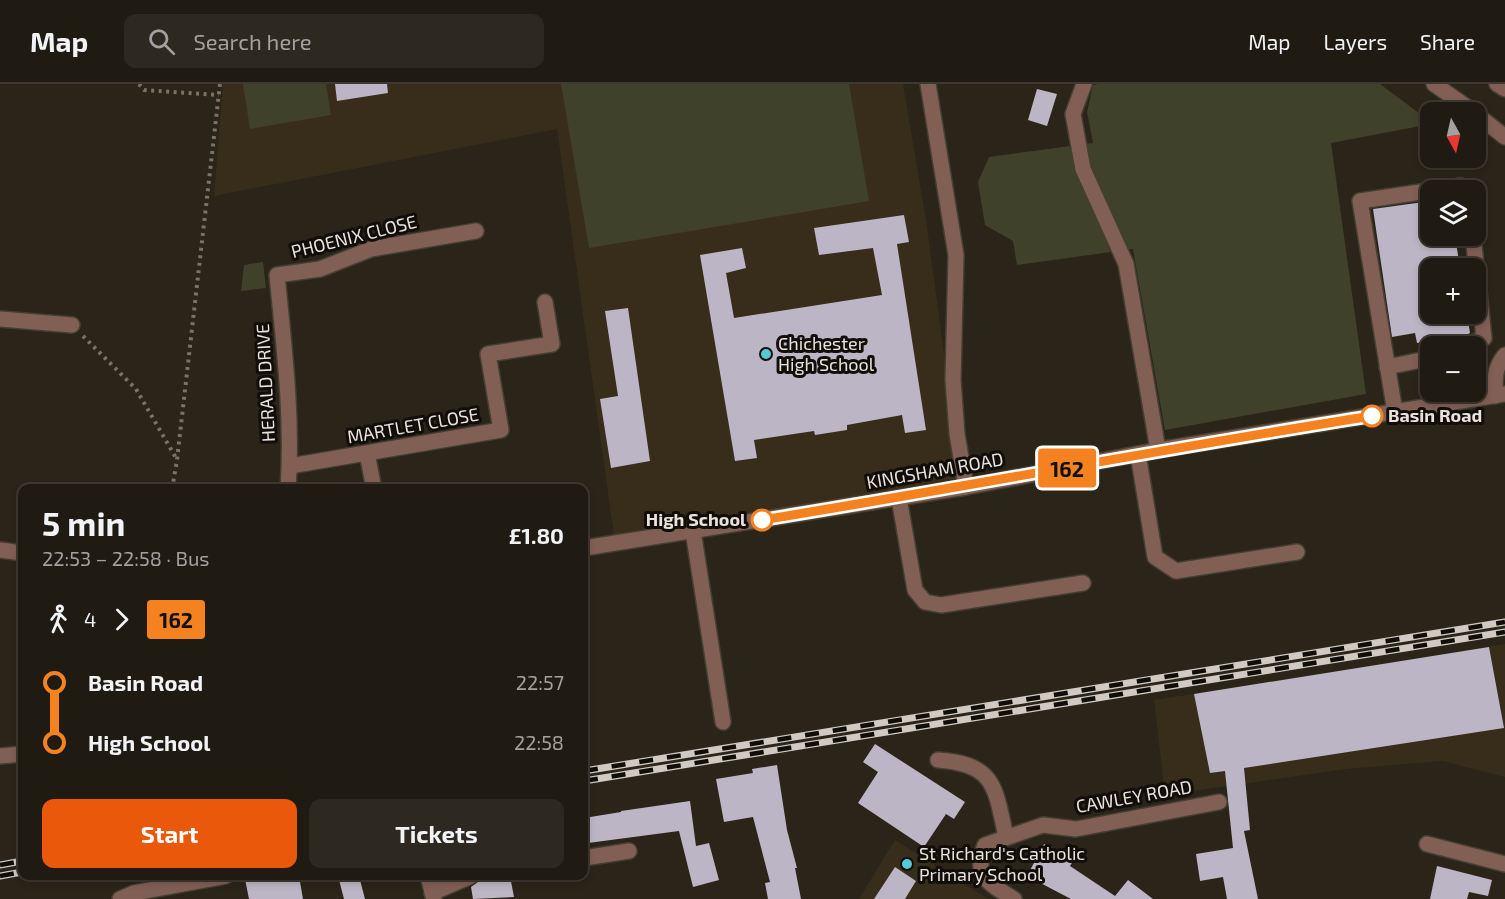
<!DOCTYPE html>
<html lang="en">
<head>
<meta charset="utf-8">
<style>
  body { margin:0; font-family:"Exo 2",sans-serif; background:#2d2820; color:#f1f3f6; height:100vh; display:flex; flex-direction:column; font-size:22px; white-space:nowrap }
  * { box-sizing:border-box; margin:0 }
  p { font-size:20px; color:#a2a19f }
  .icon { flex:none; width:33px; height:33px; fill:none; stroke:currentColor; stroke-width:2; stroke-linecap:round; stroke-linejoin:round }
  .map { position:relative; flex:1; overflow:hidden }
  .sheet { position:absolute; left:18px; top:400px; width:570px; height:396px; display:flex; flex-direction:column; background:#201b12; border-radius:12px; box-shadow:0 3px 9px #0003,0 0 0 2px #3d3932 }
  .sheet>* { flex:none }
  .badge { padding:0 12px; border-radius:4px; font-size:21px; line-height:39px }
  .needle { width:39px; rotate:172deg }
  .fabs { position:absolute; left:1420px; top:18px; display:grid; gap:12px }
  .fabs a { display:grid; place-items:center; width:66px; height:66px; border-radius:12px; background:#201b12; box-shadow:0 3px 9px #0003,0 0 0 2px #3d3932; font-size:30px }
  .map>.badge { position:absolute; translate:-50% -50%; box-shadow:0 0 0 3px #fff }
  .legs { display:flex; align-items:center; gap:9px; height:66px; padding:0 24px; font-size:20px }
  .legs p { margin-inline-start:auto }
  .summary { display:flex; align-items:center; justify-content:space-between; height:102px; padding:0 24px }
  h1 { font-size:33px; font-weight:700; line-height:45px }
  .primary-button { display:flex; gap:12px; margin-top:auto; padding:12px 24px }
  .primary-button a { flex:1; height:69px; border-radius:12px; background:#ea580c; color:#fff; font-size:24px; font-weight:700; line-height:69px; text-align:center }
  .primary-button a+a { background:#2d2820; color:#f1f3f6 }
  ul { padding:0 24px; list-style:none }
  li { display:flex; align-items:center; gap:21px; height:60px; font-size:22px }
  li i { display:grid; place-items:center; width:9px; height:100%; margin:0 8px; background:currentColor }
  li i::after { content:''; width:15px; height:15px; margin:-8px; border:4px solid; border-radius:50%; background:#201b12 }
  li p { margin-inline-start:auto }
  li:first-child i { background:linear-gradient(#0000 50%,currentColor 0) }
  li:last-child i { background:linear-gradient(currentColor 50%,#0000 0) }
  header { display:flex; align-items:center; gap:36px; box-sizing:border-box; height:84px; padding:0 30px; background:#201b12; border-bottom:2px solid #3d3932 }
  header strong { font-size:28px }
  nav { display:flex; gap:33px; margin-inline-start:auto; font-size:21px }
  .search { width:420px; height:54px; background:#2d2820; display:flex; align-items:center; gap:15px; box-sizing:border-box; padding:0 21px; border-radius:12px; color:#a2a19f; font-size:22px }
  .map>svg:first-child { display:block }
  .built { fill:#372d1a }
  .green { fill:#40412a }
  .building { fill:#bcb5c5 }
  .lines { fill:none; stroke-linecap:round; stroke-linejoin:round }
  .minor-casing { stroke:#453f33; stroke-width:18 }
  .path { stroke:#787267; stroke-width:4; stroke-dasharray:3 4.5; stroke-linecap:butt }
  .minor { stroke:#825f55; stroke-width:15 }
  .rail-casing { stroke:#cfcbc2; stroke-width:7 }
  .rail { stroke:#110e09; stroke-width:4.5; stroke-dasharray:14; stroke-linecap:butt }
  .line-1-casing { stroke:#fff; stroke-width:14 }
  .line-1 { stroke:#f58220; stroke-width:9 }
  .poi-dot { fill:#52cbd9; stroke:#110e09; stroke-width:2 }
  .stop-1-dot { fill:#fff; stroke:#f58220; stroke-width:3 }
  .labels { text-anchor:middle; stroke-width:6; stroke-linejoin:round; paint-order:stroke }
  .street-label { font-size:18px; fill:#e7e3db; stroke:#110e09 }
  .poi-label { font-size:18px; fill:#e7e3db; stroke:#110e09; text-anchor:start }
  .stop-label { font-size:18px; font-weight:bold; fill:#e7e3db; stroke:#110e09; text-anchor:start }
</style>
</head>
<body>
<header>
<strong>Map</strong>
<div class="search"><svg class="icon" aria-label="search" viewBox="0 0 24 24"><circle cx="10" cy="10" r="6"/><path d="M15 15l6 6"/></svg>Search here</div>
<nav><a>Map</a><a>Layers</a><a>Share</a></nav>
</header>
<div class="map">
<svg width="1505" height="815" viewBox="0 0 1505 815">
  <rect width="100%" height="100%" fill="#2b2418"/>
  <g class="built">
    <polygon points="223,0 903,0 927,142 961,399 614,451 557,45 214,112"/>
    <polygon points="1505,560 1505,693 1442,677 1346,685 1165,711 1154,616"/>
    <polygon points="895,756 971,804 988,815 859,815"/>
  </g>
  <g class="green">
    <polygon points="243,0 326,0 331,31 250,45"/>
    <polygon points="561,0 849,0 869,117 589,164"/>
    <polygon points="1098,0 1380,0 1431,38 1431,40 1331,59 1366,310 1165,346 1133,165 1017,181 1013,157 985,141 978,98 989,73 1093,59 1087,28 1093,1"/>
    <polygon points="263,178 266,204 241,207 244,181"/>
  </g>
  <g class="building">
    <polygon points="335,0 387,0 388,9 337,17"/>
    <polygon points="1037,5 1057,10 1047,42 1028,36"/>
    <polygon points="1431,117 1431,152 1455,152 1460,184 1431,184 1431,230 1467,230 1470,249 1462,253 1417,259 1415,249 1392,253 1373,125"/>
    <polygon points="904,131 909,158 897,160 926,346 905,349 902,331 847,341 847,346 815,351 814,347 754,356 757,374 735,377 700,171 742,164 746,184 726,189 734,234 882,211 873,164 819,171 814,144"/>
    <polygon points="628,224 650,377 611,384 600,315 618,312 605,227"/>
    <polygon points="1489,563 1504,644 1244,684 1250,746 1244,747 1258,815 1227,815 1223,793 1200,797 1196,770 1233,764 1225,687 1210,689 1194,610"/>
    <polygon points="875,660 965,718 954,735 946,730 924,763 858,719 878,688 863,678"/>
    <polygon points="777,681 787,746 797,784 795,784 801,815 768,815 765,799 770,798 753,733 724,738 716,695 753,689 752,685"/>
    <polygon points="690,717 696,762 709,759 719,796 693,803 679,747 588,759 584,734 621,728 621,727"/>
    <polygon points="1044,760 1074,775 1070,782 1115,812 1128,796 1153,815 1071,815 1027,792"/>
    <polygon points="1437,782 1492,796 1488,812 1469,808 1467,815 1430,815"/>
    <polygon points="895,783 916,797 905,815 874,815"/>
    <polygon points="260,792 299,792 303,815 249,815 245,795"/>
    <polygon points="338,792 359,792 365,815 344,815"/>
    <polygon points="489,792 510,792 514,813 473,815 471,803 478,798 481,793"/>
  </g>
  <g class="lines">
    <g class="minor-casing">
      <g id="minor">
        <polyline points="928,0 956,171 953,296 957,350 966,403"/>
        <polyline points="1084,0 1073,30 1083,85 1126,180 1158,366"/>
        <polyline points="1434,0 1474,28"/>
        <polyline points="1497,0 1505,5"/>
        <polyline points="1476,30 1505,53"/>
        <polyline points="0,235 72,241"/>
        <polyline points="1465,262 1484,254 1473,152"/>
        <polyline points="1387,283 1431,274"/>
        <path d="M 1495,312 C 1495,295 1494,284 1505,271"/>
        <polyline points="1395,328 1360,117 1461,102 1462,106"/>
        <polyline points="367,369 374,405"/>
        <polyline points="1138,370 1155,473 1176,487 1297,468"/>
        <polyline points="290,382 501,346 488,270 552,260 545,218"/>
        <path d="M 288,405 C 293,334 284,262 277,191 L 320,185 L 371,165 L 476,147"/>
        <polyline points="899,414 915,506 925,518 941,521 1083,499"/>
        <polyline points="693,447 723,638"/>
        <polyline points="584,464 966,403 1158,366 1505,310"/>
        <polyline points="0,466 22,469"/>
        <polyline points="0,672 22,670"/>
        <path d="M 938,676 C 996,680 995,704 1006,753"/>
        <polyline points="1427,760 1505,780"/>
        <polyline points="584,774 629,767"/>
        <polyline points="428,792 434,815"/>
        <polyline points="432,809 471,792"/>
        <polyline points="120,815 134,809 226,792"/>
        <path d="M 1014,815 C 990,800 972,793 985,761 L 1043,741 L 1076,745 L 1219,718"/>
      </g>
    </g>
    <g class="path">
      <polyline points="139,0 144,6 219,11"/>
      <polyline points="83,252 136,305 176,374"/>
      <polyline points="172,405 177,376 220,0"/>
    </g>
    <use href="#minor" class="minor"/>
    <g class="rail-casing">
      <g id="rail">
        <polyline points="584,687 1505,538"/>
        <polyline points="584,697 1505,548"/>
        <polyline points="0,781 22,777"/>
        <polyline points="0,792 22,788"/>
      </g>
    </g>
    <use href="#rail" class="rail"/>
  </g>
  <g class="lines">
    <g class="line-1-casing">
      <path id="line-1" d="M 762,436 C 965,403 1168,364 1372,332"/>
    </g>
    <use href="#line-1" class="line-1"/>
  </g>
  <g class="poi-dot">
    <circle cx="766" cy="270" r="6"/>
    <circle cx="907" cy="780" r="6"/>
  </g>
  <g class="stop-1-dot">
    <circle cx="1372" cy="332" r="10"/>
    <circle cx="762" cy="436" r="10"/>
  </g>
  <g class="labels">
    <g class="street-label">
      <text transform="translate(354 153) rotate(-14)" y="6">PHOENIX CLOSE</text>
      <text transform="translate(266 299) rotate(-93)" y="6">HERALD DRIVE</text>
      <text transform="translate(413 342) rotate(-10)" y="6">MARTLET CLOSE</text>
      <text transform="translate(935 387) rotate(-10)" y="6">KINGSHAM ROAD</text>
      <text transform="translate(1134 713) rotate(-10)" y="6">CAWLEY ROAD</text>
    </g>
    <g class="poi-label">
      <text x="778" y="266">Chichester<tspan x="778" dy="21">High School</tspan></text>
      <text x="919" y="776">St Richard's Catholic<tspan x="919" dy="21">Primary School</tspan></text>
    </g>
    <g class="stop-label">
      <text x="1388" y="338">Basin Road</text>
      <text x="746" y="442" text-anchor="end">High School</text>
    </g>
  </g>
</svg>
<div class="fabs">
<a><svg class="needle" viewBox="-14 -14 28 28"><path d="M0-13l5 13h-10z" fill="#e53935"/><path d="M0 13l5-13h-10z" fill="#a2a19f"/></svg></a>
<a><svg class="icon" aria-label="layers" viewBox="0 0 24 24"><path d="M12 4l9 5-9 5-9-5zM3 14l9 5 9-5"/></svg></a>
<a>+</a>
<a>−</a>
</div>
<b class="badge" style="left:1067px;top:384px;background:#f58220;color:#111">162</b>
<section class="sheet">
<div class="summary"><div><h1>5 min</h1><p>22:53 – 22:58 · Bus</p></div><b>£1.80</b></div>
<div class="legs"><svg class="icon" aria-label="walk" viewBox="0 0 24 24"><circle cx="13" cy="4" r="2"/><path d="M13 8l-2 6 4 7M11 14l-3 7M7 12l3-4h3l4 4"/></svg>4<svg class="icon" aria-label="forward" viewBox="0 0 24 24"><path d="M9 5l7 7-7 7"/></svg><b class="badge" style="background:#f58220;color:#111">162</b></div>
<ul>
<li><i style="color:#f58220"></i><b>Basin Road</b><p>22:57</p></li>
<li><i style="color:#f58220"></i><b>High School</b><p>22:58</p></li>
</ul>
<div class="primary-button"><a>Start</a><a>Tickets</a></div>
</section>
</div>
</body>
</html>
